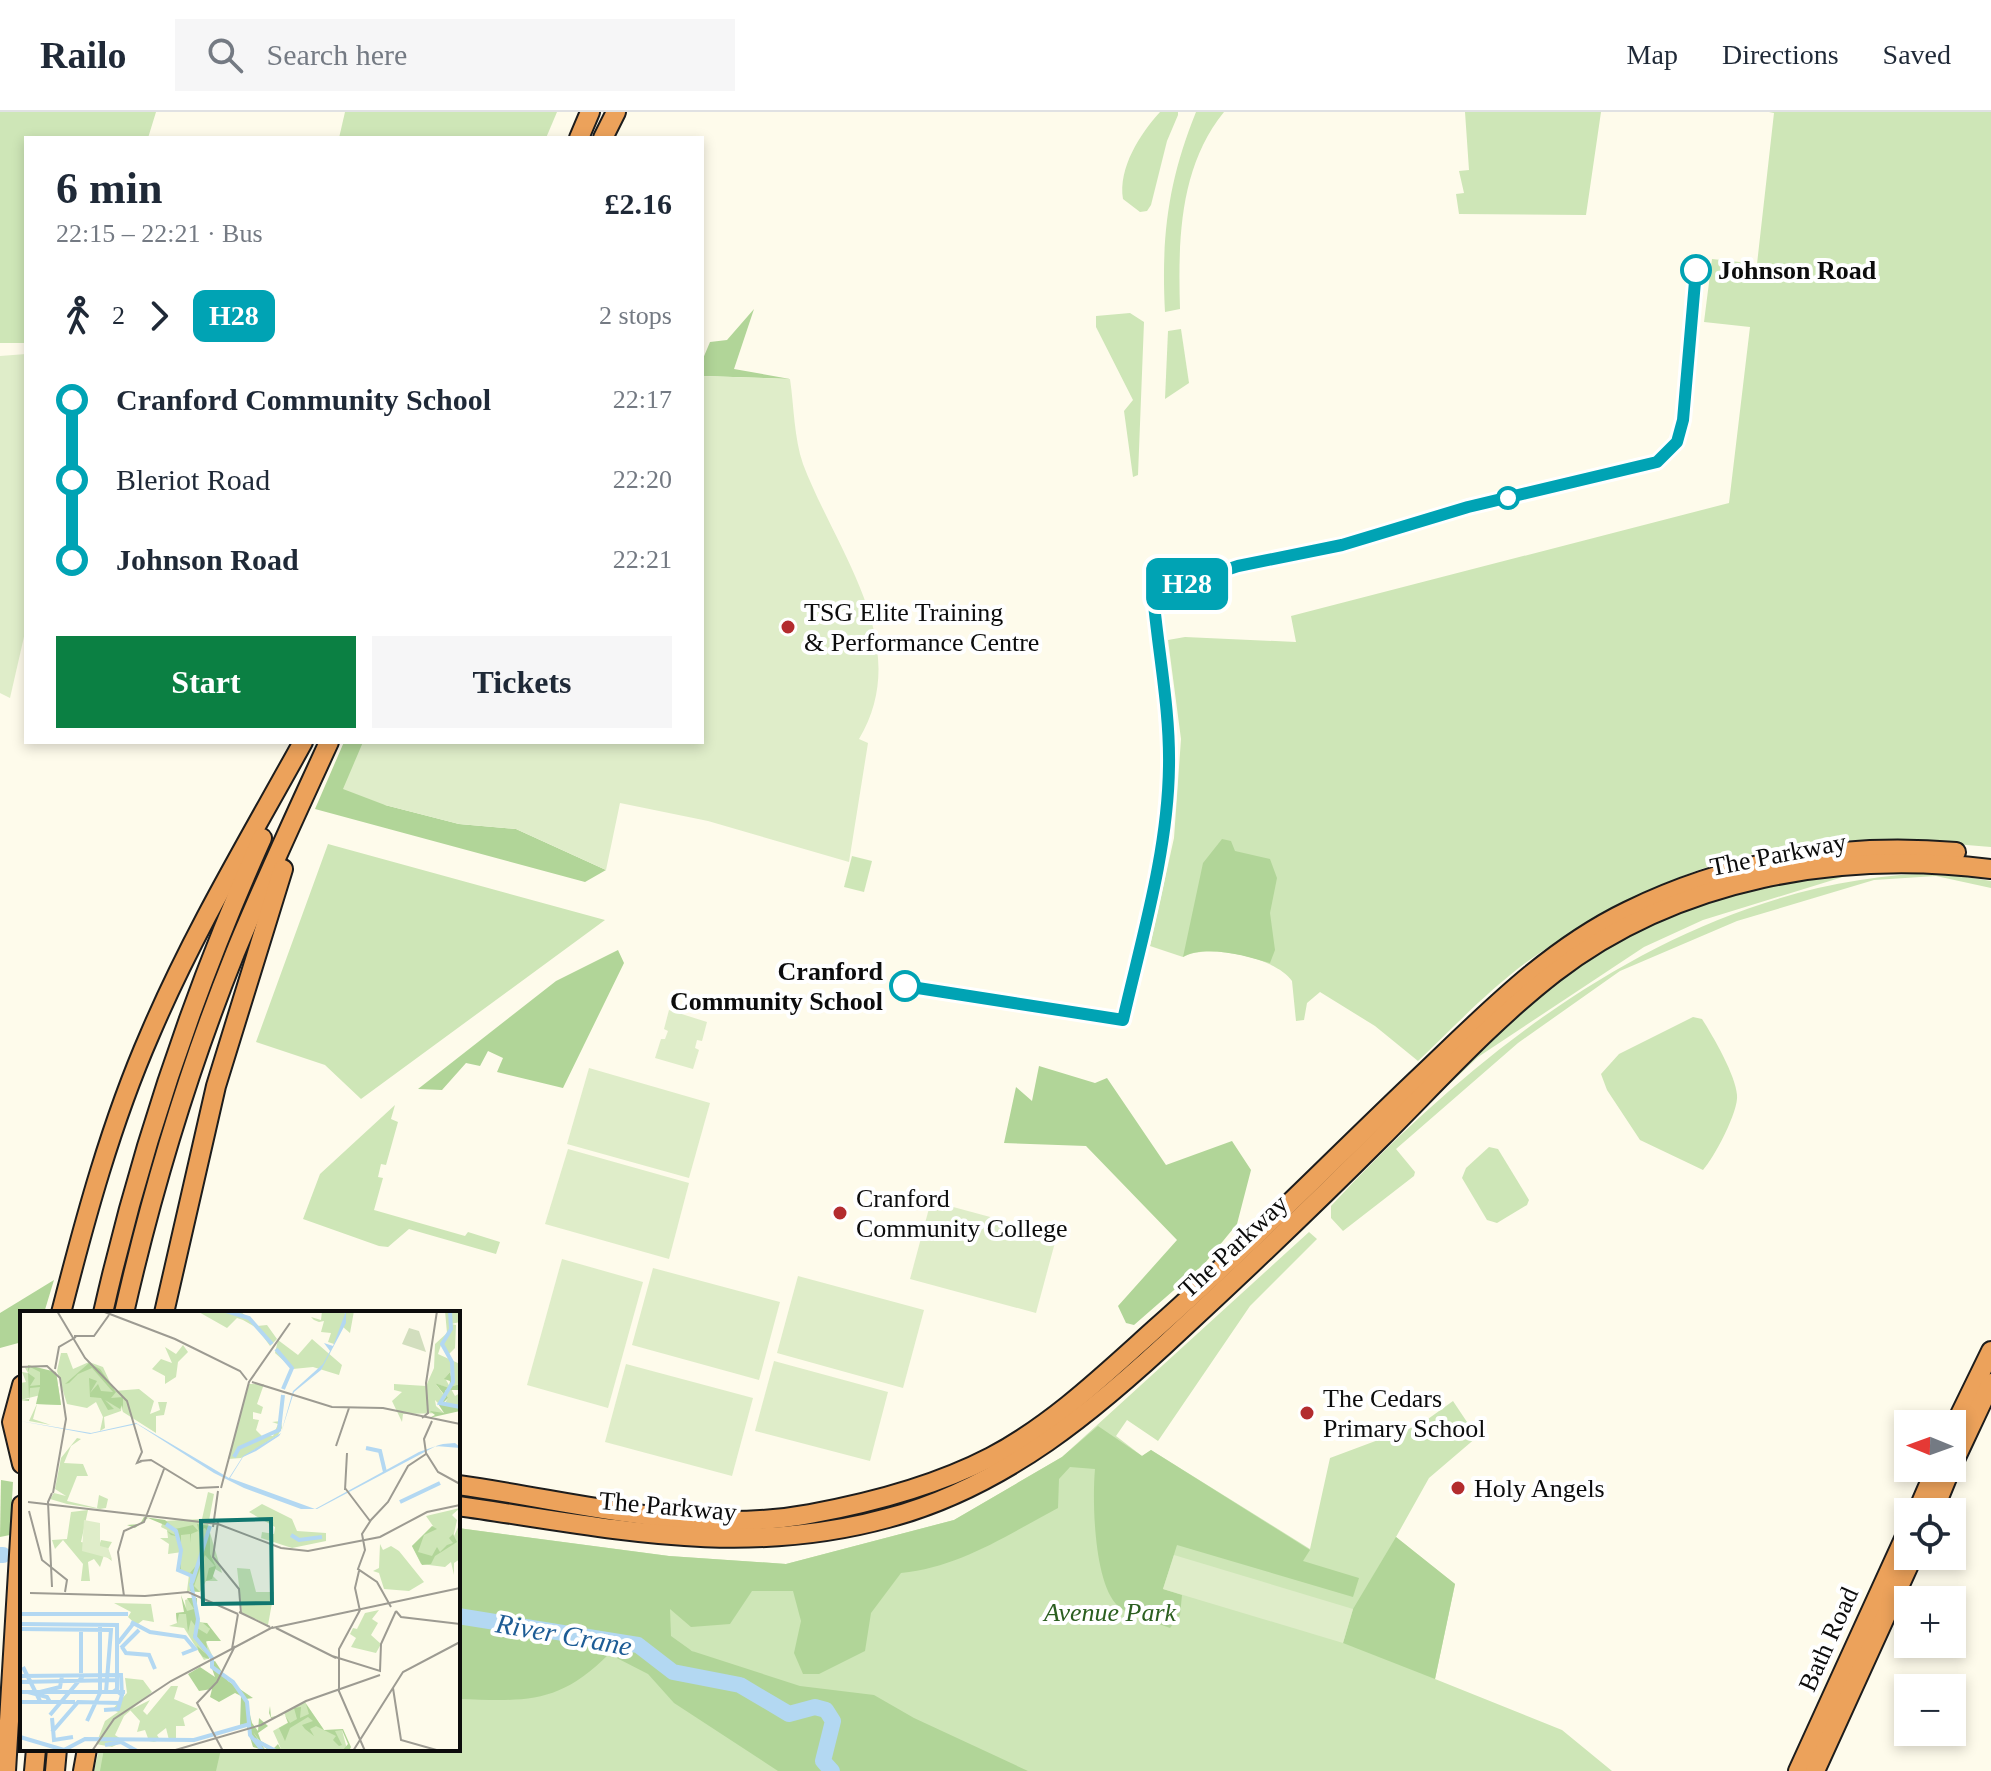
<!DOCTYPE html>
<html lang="en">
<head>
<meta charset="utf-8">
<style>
  body { margin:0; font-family:"Times New Roman",serif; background:#f6f6f7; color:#1f2937; height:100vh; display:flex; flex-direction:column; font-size:30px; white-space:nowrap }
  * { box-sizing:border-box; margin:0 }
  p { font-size:26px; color:#747a83 }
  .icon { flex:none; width:44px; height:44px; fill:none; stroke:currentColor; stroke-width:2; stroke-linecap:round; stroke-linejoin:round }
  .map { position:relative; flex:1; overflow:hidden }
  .drawer { position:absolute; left:24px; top:24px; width:680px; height:608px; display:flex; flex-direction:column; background:#fff; border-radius:0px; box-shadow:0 4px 12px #0003 }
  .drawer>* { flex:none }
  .badge { padding:0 16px; border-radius:12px; font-size:28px; line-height:52px }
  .needle { width:52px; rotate:271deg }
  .fabs { position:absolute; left:1894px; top:1298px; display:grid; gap:16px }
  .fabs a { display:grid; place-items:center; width:72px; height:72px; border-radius:0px; background:#fff; box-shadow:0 4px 12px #0003; font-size:40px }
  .map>.badge { position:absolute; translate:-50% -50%; box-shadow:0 0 0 4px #fff }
  .legs { display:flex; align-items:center; gap:12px; height:88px; padding:0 32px; font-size:26px }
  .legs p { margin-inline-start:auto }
  .head { display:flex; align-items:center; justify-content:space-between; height:136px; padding:0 32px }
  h1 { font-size:44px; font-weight:700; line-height:60px }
  .cta { display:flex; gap:16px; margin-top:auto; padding:16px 32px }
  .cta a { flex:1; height:92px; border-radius:0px; background:#0b8043; color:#fff; font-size:32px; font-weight:700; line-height:92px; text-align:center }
  .cta a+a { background:#f6f6f7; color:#1f2937 }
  ul { padding:0 32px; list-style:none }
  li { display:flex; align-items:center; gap:28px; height:80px; font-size:30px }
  li i { display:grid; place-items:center; width:12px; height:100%; margin:0 10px; background:currentColor }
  li i::after { content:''; width:20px; height:20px; margin:-10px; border:6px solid; border-radius:50%; background:#fff }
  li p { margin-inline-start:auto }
  li:first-child i { background:linear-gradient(#0000 50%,currentColor 0) }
  li:last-child i { background:linear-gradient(currentColor 50%,#0000 0) }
  header { display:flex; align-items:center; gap:48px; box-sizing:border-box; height:112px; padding:0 40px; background:#fff; border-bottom:2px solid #e0e1e3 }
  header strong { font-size:38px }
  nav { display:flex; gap:44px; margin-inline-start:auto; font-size:28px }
  .search { width:560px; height:72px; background:#f6f6f7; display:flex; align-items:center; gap:20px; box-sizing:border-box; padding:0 28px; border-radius:0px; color:#747a83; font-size:30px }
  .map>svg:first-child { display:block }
  .green { fill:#cee6b7 }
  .forest { fill:#b1d598 }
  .pitch { fill:#dfedc9 }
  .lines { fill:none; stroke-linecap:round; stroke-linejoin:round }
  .river { stroke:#b3d8f2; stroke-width:16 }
  .highway-casing { stroke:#1d1d1d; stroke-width:22 }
  .highway { stroke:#eca25b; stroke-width:18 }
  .line-1-casing { stroke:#fff; stroke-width:18 }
  .line-1 { stroke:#00a3b4; stroke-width:12 }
  .stop-1-dot { fill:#fff; stroke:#00a3b4; stroke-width:4 }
  .poi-dot { fill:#b32c2e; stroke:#fff; stroke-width:3 }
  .labels { text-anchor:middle; stroke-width:8; stroke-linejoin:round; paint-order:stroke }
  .stop-label { font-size:26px; font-weight:bold; fill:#0c0c0c; stroke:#fff; text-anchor:start }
  .poi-label { font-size:26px; fill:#0c0c0c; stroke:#fff; text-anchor:start }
  .street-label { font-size:26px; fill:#0c0c0c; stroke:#fff }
  .park-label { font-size:26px; font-style:italic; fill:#2b5f20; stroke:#fff }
  .water-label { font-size:28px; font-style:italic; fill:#1d5c95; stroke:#fff }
  .inset-river { fill:none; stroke:#b3d8f2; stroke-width:4 }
  .inset-road { fill:none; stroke:#9d9b92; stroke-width:2 }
  .view { fill:#0f766e; fill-opacity:0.15; stroke:#0f766e; stroke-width:4 }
  .inset-edge { fill:none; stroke:#0c0c0c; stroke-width:4 }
</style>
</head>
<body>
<header>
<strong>Railo</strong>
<div class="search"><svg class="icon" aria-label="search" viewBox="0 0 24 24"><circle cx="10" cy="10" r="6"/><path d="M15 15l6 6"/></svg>Search here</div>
<nav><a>Map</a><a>Directions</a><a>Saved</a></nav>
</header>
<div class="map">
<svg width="1991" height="1659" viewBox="0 0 1991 1659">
  <rect width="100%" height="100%" fill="#fefbeb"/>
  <g class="green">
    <polygon points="0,0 156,0 148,26 26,26 26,231 0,231"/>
    <polygon points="345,0 557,0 546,26 339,26"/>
    <path d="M 1160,0 L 1178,0 L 1178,3 L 1167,29 L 1151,93 L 1147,99 L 1140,100 L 1123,87 C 1118,56 1140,22 1160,0 Z"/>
    <path d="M 1196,0 L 1224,0 C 1179,55 1178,130 1180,197 L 1165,200 C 1161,126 1168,69 1196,0 Z"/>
    <polygon points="1465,0 1601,0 1586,103 1459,102 1456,82 1464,81 1459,59 1469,58"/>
    <path d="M 1769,0 L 1991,0 L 1991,735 C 1934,730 1878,725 1821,730 C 1721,739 1623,784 1541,840 C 1496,870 1457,912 1418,949 L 1375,914 L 1320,880 L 1307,891 L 1304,908 L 1296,909 L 1292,869 C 1276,845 1207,831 1183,845 L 1150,834 L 1174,726 L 1181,627 L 1168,528 L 1185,525 L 1296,530 L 1291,504 L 1729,391 L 1750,215 L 1704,210 L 1712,147 L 1757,152 L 1774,1 Z"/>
    <polygon points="1130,201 1144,210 1138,363 1133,365 1124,299 1133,288 1096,215 1096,204"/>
    <polygon points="1181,217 1189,271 1165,287 1168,219"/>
    <polygon points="328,732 605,808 361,987 325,953 256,930"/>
    <polygon points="852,744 872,749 864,780 844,775"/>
    <polygon points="1825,758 1967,759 1887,759 1846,764 1703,808 1644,835 1478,945 1327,1088 1513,901 1598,837 1686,793"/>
    <path d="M 1942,761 L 1991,769 L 1991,776 L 1936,764 L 1874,768 L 1737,809 L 1620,859 L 1518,931 L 1396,1037 L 1415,1060 L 1414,1064 L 1343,1119 L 1331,1106 L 1331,1094 C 1489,923 1700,764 1942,761 Z"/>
    <path d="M 1693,905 L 1702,907 C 1713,924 1736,964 1737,983 C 1739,999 1714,1046 1703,1058 L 1640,1028 L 1607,978 L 1601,962 L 1619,942 Z"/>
    <polygon points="395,993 391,1007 398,1010 386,1053 381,1052 378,1065 383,1066 374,1098 465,1124 468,1120 500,1130 496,1142 409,1117 388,1135 379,1134 303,1107 320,1062"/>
    <polygon points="1489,1035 1498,1037 1529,1088 1527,1093 1497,1111 1487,1108 1462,1066 1466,1056"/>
    <polygon points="1309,1120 1317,1127 1250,1194 1158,1329 1127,1308 1116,1324 1142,1344 1151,1338 1310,1437 1330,1346 1421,1312 1453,1289 1477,1325 1429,1366 1396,1425 1455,1472 1435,1567 1562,1618 1612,1659 975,1659 800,1596 458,1416 669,1444 786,1452 954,1408 1062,1345"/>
    <polygon points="458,1510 631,1536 819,1659 94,1659 99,1637 458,1637"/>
  </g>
  <g class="forest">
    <polygon points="754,197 734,257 790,267 702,264 702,249 710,230 727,228"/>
    <polygon points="344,630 363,630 385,693 459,712 516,717 606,758 585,770 315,697"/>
    <path d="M 1222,727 L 1231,729 L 1235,739 L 1270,747 L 1277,766 L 1270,801 L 1275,838 L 1270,851 C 1246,844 1206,832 1183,845 L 1203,751 Z"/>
    <polygon points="618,838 624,851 563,976 497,960 503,946 488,939 480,954 466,951 442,978 418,977 556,869"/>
    <polygon points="1039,954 1095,971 1107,966 1166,1053 1232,1029 1251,1058 1237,1112 1205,1151 1134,1213 1126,1211 1118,1194 1177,1128 1086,1034 1004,1031 1016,975 1032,989"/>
    <polygon points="54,1168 44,1201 22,1201 22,1230 0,1236 0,1201"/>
    <path d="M 1098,1314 L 1142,1344 L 1151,1338 L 1310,1438 L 1303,1449 L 1359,1466 L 1353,1485 L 1177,1433 L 1163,1477 L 1182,1483 L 1180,1503 L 1170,1516 C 1155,1510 1131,1505 1118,1494 C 1094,1472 1092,1389 1095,1357 L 1070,1355 L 1059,1367 L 1058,1396 C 1007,1423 960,1455 901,1461 L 871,1501 L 865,1539 L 819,1562 L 803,1562 L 794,1541 L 801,1509 L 793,1479 L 752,1479 L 730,1512 L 691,1515 L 670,1497 L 671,1524 L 692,1539 L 800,1574 L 874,1583 L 914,1606 L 1028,1659 L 778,1659 L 674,1591 L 648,1562 L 609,1542 C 558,1593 526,1589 458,1587 L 458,1416 L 669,1444 L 786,1452 L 954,1408 L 1062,1345 Z"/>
    <polygon points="1,1368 13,1370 10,1423 0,1425"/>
    <polygon points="1396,1425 1455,1472 1435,1567 1343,1531 1353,1497"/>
    <polygon points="104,1637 221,1637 216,1659 100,1659"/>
  </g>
  <g class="pitch">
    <polygon points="26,242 26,516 10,586 0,581 0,244"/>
    <path d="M 702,264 L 790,267 C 794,294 794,326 803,352 C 836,439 915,533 859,627 L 868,631 L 849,750 L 708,709 L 620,691 L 606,758 L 516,717 L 459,712 L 385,693 L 343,677 L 363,630 L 702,630 Z"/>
    <polygon points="669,898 707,910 702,929 697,928 695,936 699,938 693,957 655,946 661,927 665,927 668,919 664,917"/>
    <polygon points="589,956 710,991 689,1066 567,1032"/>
    <polygon points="568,1037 689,1071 669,1147 545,1112"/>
    <polygon points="931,1089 1057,1123 1036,1201 910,1167"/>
    <polygon points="562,1147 643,1170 608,1296 527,1273"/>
    <polygon points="653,1156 780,1190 759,1268 632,1233"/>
    <polygon points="798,1164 924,1198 903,1276 777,1241"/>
    <polygon points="774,1249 888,1280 870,1349 755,1319"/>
    <polygon points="626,1252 753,1286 732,1364 605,1330"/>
    <polygon points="1174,1443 1353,1497 1343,1531 1163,1477"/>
  </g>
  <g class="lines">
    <g class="river">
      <polyline points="0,1443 3,1443"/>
      <polyline points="458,1504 638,1533 673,1560 740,1573 789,1602 815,1595 826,1598 833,1609 823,1649 832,1659"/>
    </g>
    <g class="highway-casing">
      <g id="highway">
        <polyline points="579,26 590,0"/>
        <polyline points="603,26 616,0"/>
        <path d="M 61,1201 C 85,1107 111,1011 150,922 C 193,821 250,726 303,630"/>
        <path d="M 103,1201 C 140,1038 193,880 262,726"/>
        <path d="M 124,1201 C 152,1078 188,958 235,841 C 264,770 297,700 329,630"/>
        <polyline points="164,1201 216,974 283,757"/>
        <polyline points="22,1273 12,1310 22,1352"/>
        <polyline points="1952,1319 1991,1239"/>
        <polyline points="1952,1354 1991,1271"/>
        <path d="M 458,1373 C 575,1389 692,1424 810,1402 C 870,1391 937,1373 991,1345 C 1052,1313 1105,1262 1155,1217 C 1248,1135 1335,1045 1425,960 C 1487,901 1549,837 1628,799 C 1730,749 1843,730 1956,740"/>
        <path d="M 458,1394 C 607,1415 739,1447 888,1406 C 1005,1375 1097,1297 1183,1216 C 1250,1154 1316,1091 1381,1026 C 1437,970 1491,910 1554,861 C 1677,766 1840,738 1991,757"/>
        <polyline points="1917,1400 1936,1356"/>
        <polyline points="1933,1400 1951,1356"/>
        <polyline points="6,1659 22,1393"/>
        <polyline points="34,1659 36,1637"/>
        <polyline points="55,1659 57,1637"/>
        <polyline points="83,1659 87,1637"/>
        <polyline points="1798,1659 1908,1418"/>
        <polyline points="1815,1659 1913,1444"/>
      </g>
    </g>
    <use href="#highway" class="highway"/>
  </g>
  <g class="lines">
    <g class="line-1-casing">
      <path id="line-1" d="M 905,874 L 1123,908 C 1142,825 1168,739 1169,654 C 1170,597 1158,539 1153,482 L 1238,454 L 1342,433 L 1468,395 L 1657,350 L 1677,330 L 1683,308 L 1696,158"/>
    </g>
    <use href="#line-1" class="line-1"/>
  </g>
  <g class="stop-1-dot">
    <circle cx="1696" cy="158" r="14"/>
    <circle cx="1508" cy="386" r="10"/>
    <circle cx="905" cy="874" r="14"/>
  </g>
  <g class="poi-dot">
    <circle cx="788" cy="515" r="8"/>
    <circle cx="840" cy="1101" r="8"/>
    <circle cx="1307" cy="1301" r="8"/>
    <circle cx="1458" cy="1376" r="8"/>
  </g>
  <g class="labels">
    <g class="stop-label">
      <text x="1718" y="167">Johnson Road</text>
      <text x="883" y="868" text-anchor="end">Cranford<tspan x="883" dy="30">Community School</tspan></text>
    </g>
    <g class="poi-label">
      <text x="804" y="509">TSG Elite Training<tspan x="804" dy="30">&amp; Performance Centre</tspan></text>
      <text x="856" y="1095">Cranford<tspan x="856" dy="30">Community College</tspan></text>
      <text x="1323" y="1295">The Cedars<tspan x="1323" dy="30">Primary School</tspan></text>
      <text x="1474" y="1385">Holy Angels</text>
    </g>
    <g class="street-label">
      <text transform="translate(1778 742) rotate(-11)" y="9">The Parkway</text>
      <text transform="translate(1233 1134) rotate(-43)" y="9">The Parkway</text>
      <text transform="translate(668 1394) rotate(5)" y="9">The Parkway</text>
      <text transform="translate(1828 1527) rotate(-66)" y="9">Bath Road</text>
    </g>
    <g class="park-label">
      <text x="1110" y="1509">Avenue Park</text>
    </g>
    <g class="water-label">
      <text transform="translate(564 1522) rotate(10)" y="10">River Crane</text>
    </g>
  </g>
  <g transform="translate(20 1199)">
    <rect width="440" height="440" fill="#fefbeb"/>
    <path d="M 177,0 L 220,0 L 237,15 L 247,14 L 257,28 L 250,35 L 237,17 L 223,9 L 217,7 L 207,17 ZM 302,0 L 324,0 L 326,6 L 326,0 L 334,0 L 330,22 L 323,16 L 314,33 L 308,31 L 311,22 L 301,21 L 304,10 L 299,11 L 294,9 L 291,6 L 301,9 ZM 425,0 L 440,1 L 440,11 L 431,13 L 436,14 L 435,37 L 428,44 L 421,34 L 418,43 L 440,53 L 440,73 L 433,75 L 430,61 L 425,67 L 435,85 L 440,82 L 440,95 L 423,95 L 428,87 L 425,79 L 430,78 L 415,72 L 426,87 L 420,94 L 415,89 L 416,95 L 424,102 L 383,103 L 382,111 L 372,90 L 382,81 L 374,79 L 374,73 L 406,75 L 414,57 L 415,33 L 427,22 ZM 292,28 L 322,54 L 319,64 L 293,56 L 273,58 L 255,42 L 258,29 L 278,44 ZM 163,34 L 168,41 L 158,51 L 156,66 L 145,73 L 145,65 L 132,58 L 141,48 L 152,52 L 145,36 L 156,43 ZM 41,42 L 47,42 L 53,58 L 69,51 L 83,56 L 94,80 L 119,78 L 134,90 L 130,103 L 140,99 L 138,91 L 147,91 L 144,104 L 136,105 L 136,122 L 103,101 L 102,94 L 101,100 L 84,106 L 85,117 L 80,120 L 83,106 L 76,91 L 67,97 L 47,93 L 37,60 ZM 4,55 L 36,61 L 41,94 L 17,93 L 13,108 L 31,114 L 9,110 L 21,84 L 0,89 L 0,72 L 6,71 L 2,61 L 8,62 ZM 229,73 L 244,73 L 237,93 L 243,96 L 241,103 L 233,101 L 233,108 L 239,109 L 236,119 L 242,125 L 253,125 L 258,113 L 252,111 L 261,110 L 262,117 L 258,124 L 221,147 L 208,148 ZM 57,127 L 61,128 L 51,135 L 44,152 L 63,153 L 68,165 L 57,165 L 47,190 L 77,197 L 79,184 L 88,188 L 86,197 L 80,198 L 47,193 L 30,188 L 34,182 L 46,185 L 35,178 L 41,147 ZM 188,181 L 194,183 L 188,215 L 202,262 L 195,258 L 192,264 L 198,270 L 186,270 L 180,281 L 167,280 L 169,264 L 158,259 L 162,241 L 148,243 L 149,233 L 140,227 L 148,227 L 147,219 L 141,216 L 143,210 L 182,208 ZM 242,193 L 272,208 L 277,220 L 306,222 L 306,230 L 272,237 L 241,227 L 242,221 L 254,223 L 255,216 L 229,201 ZM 440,197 L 432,204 L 437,209 L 433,227 L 440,212 L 440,248 L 434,252 L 434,264 L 431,251 L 425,256 L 401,253 L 392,235 L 413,215 L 406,205 ZM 68,199 L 61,231 L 79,235 L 81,229 L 92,231 L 88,238 L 92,250 L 84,244 L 80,256 L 74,248 L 68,251 L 70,270 L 61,270 L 63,253 L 43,229 L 35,238 L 32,229 L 47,228 L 51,201 ZM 360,233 L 363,239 L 371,235 L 379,240 L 404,271 L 389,280 L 364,278 L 359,262 L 353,260 L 359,257 ZM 217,257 L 230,258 L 236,281 L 254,281 L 248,314 L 222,302 ZM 171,287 L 180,311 L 187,312 L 194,327 L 186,331 L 193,346 L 184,349 L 164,317 L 149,315 L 157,312 L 156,302 L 166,301 L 165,289 ZM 94,292 L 131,293 L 134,311 L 123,309 L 118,313 L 127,318 L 120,317 L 108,306 L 111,301 ZM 359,299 L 352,308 L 358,312 L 351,324 L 361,333 L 356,342 L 331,336 L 336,327 L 330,323 L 333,317 L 337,318 L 345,302 ZM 105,367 L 123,369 L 132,381 L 104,405 L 95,424 L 104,430 L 92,436 L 76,433 L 85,410 L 98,401 L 92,399 L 107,382 ZM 151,375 L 158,375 L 154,388 L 178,398 L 163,407 L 165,415 L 156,415 L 156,428 L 149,429 L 146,417 L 137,424 L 140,429 L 134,431 L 129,430 L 125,419 L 117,421 L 120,410 L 110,399 L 130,389 L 123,400 L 127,404 ZM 285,391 L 304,419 L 322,419 L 327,438 L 262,440 L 253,420 L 269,411 L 264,402 Z" fill="#cee6b7"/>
    <path d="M 69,52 L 80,58 L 96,81 L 91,87 L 103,86 L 103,101 L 102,94 L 100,98 L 85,89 L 94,98 L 88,99 L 81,87 L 70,86 L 69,67 L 77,70 L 70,82 L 78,73 L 81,80 L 93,81 L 72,57 L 58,63 L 49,72 L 45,73 ZM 8,54 L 36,61 L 41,94 L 16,93 L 20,76 L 10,77 L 9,90 L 0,89 L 9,88 L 8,62 L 15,67 L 10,75 L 20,74 L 20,61 L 10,56 L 8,61 ZM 430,61 L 433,75 L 440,73 L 440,79 L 425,79 L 428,87 L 422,93 L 440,95 L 440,100 L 409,107 L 415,104 L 410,100 L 424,102 L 415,88 L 419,94 L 426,86 L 415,72 L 429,77 L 430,70 L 424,68 ZM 124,206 L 145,209 L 155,218 L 173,214 L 179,221 L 177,213 L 190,215 L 190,243 L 196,256 L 192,268 L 186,270 L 189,257 L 195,255 L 185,244 L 174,275 L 180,281 L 170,280 L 171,265 L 158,259 L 161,239 L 156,225 L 151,224 L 147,220 L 155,224 L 154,218 L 128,207 L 115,217 L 107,214 L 120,213 ZM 185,217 L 189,223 L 179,251 L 170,262 L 161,260 L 161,224 L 170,223 L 171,232 L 171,223 ZM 412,215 L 417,218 L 404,224 L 398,241 L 412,245 L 417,236 L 420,241 L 427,234 L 433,232 L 429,227 L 433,223 L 437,231 L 415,245 L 411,253 L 402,254 L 392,235 ZM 161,284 L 167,300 L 174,298 L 167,287 L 177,287 L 177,317 L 187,323 L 190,318 L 183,312 L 187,312 L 201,330 L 186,330 L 189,348 L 183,346 L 179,341 L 177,335 L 186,343 L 173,326 L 176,316 L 171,309 L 168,321 L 166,303 L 159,303 L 157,312 L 156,302 L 164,301 ZM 195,350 L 208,370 L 233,387 L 226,388 L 232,412 L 238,420 L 239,407 L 248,415 L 238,422 L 241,430 L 253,438 L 258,433 L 262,440 L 250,440 L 244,436 L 233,421 L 246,440 L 233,436 L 226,413 L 220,414 L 221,385 L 215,382 L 199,391 L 190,386 L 192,378 L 179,380 L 168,363 L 180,356 L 195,366 L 190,352 ZM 286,393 L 304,419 L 323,418 L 331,436 L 329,440 L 322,440 L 328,433 L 322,419 L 315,420 L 322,434 L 319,435 L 313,429 L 316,425 L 296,415 L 290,418 L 294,425 L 285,418 L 282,414 L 293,410 L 288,406 L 270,417 L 265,430 L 259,417 L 268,412 L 265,404 L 251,407 L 249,402 L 250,395 L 251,406 L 265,404 L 270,412 L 277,408 L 274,397 L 281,396 L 280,407 L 289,403 Z" fill="#b1d598" fill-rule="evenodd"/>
    <path d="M 389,17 L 399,20 L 406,41 L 382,33 Z" fill="#d2debe"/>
    <path d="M 64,209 L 80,212 L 80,235 L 88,237 L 92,248 L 62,240 Z" fill="#dfedc9"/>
    <path d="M 326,0 L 326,12 L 301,59 L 274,81 L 261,122 L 259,125 L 236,140 L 223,146 L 210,167 L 295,198 L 399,141 L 419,134 L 423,133 L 435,132 L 440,136 L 440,137 L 416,135 L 297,198 L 281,198 L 224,177 L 194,162 L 117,113 L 70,123 L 0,110 L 71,122 L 116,112 L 209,167 L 223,145 L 261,122 L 273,80 L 303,53 L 310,40 L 304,32 L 313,35 Z" fill="#b3d8f2"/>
    <path class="inset-river" d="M 206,0 L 229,7 L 252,33M 430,0 L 431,18 L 422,33 L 432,51 L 433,71 L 420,92 L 440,96M 256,38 L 272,57 L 263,78M 346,137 L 360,140 L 365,161M 214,146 L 219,137 L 259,119 L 263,84M 380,191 L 420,172M 146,213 L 156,220 L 161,239 L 158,259 L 172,265 L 172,272M 271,224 L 279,229 L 302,226M 171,272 L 178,308 L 175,326 L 192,347 L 192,356 L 213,371 L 227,391 L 230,424 L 243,440M 172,272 L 190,215M 0,303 L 108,303M 111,311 L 130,321 L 165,326 L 175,338 L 162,343M 0,313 L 97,314 L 97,378 L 93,381M 0,318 L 91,319 L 86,381M 61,321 L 61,362M 98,332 L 113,313M 102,336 L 106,342 L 129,344 L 135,358M 101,337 L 119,319M 3,356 L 20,390M 0,365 L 101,364 L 102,385M 0,371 L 97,369M 0,381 L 105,381M 8,381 L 27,386 L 30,391M 20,381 L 40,376 L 42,365M 0,391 L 55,391M 84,399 L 98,398 L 102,384 L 98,381M 30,404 L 63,365M 32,407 L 34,429 L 53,426M 67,410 L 80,382 L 80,316M 32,421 L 58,391 L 100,392M 0,426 L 44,439 L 65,428 L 174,429 L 230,413M 233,428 L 256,440M 85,434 L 101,431 L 117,440"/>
    <path class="inset-road" d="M 37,0 L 65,47 L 107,90 L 122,141 L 117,152 L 122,150M 82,0 L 155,28 L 220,60 L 227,69M 54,25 L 74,25 L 89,4M 0,56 L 27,55 L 40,67 L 46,108 L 33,182M 35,58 L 39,36 L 56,26M 232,71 L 312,96 L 363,97 L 440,113M 402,107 L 408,102 L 406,72 L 417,0M 316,135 L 329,97M 406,142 L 418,161 L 440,173M 406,142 L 404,128 L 412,110M 120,150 L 131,149 L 177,177 L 199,176M 201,177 L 229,71 L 270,12M 325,177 L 350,210M 325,179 L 327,142M 8,191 L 198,213 L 261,237 L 288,240 L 360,226 L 407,201 L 440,194M 9,200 L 22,249 L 47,269 L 45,281M 351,209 L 342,223 L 345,239 L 338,258 L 357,271 L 371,296M 350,210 L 368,191 L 388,155 L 406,143M 198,211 L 193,246 L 219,278 L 221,302M 193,216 L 198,180M 339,260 L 335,277 L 340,300M 32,276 L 28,191 L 32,182M 10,282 L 125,285 L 168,281 L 218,303M 104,285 L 98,241 L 104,220 L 124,211 L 144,158M 376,300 L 381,306 L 440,313M 219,301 L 250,316M 252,317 L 440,277M 256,317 L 316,347M 212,338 L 218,303M 312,345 L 360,360 L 361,333 L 376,300M 373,377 L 381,429 L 420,440M 318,378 L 345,440M 319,381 L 319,338 L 340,299M 72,440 L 94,408 L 151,370 L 253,316M 152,440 L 241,414 L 286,390 L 360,364M 203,440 L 177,392 L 197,371 L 215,335M 333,440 L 383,361 L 440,331"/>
    <path class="view" d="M 251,208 L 252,292 L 183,293 L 181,210 Z"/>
    <rect width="440" height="440" class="inset-edge"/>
  </g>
</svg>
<div class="fabs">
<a><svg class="needle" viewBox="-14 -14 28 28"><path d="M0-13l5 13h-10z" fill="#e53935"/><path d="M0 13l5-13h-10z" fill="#747a83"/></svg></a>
<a><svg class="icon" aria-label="locate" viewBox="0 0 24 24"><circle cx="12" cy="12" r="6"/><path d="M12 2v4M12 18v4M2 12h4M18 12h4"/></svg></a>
<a>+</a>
<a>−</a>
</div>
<b class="badge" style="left:1187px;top:472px;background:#00a3b4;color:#fff">H28</b>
<section class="drawer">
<div class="head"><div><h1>6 min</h1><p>22:15 – 22:21 · Bus</p></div><b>£2.16</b></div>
<div class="legs"><svg class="icon" aria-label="walk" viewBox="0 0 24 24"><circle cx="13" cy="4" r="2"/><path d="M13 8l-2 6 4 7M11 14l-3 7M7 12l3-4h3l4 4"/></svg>2<svg class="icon" aria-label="forward" viewBox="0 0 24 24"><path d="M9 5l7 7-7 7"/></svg><b class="badge" style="background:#00a3b4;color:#fff">H28</b><p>2 stops</p></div>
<ul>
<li><i style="color:#00a3b4"></i><b>Cranford Community School</b><p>22:17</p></li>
<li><i style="color:#00a3b4"></i><span>Bleriot Road</span><p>22:20</p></li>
<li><i style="color:#00a3b4"></i><b>Johnson Road</b><p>22:21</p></li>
</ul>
<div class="cta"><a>Start</a><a>Tickets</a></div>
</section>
</div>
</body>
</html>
